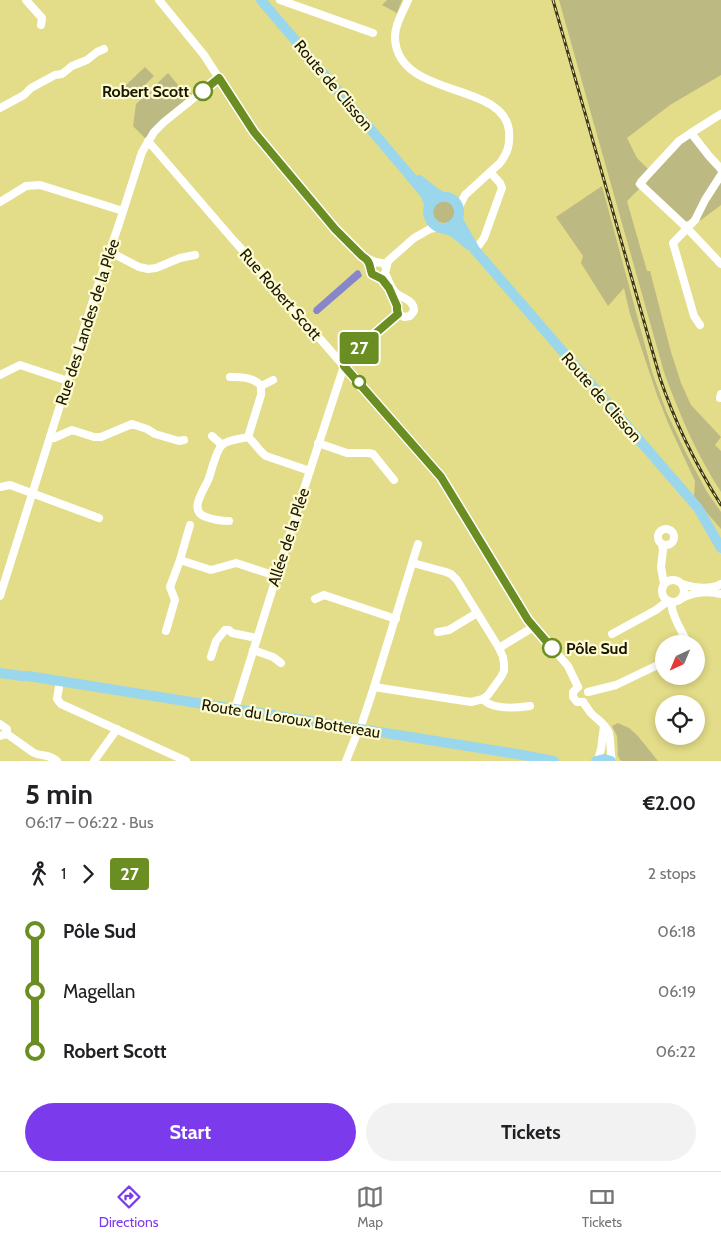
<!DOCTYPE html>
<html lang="en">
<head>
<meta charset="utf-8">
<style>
  body { margin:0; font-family:Cabin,sans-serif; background:#f2f2f2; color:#202124; height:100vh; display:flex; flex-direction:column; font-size:19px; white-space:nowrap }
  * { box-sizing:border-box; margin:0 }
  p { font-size:16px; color:#757577 }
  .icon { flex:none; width:28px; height:28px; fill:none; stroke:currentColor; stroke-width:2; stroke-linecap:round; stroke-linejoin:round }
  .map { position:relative; height:761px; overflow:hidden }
  .drawer { display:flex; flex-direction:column; background:#fff; flex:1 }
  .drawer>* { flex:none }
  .badge { padding:0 10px; border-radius:4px; font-size:18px; line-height:32px }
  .needle { width:32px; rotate:224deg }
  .buttons { position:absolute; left:655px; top:635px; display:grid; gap:10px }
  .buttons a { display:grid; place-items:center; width:50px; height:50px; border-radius:50%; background:#fff; box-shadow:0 2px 8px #0003; font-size:25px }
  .map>.badge { position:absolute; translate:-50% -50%; box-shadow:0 0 0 2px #fff }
  .legs { display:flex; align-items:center; gap:8px; height:55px; padding:0 25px; font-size:16px }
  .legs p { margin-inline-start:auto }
  .head { display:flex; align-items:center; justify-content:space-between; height:85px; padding:0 25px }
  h1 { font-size:28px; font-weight:800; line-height:38px }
  .primary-button { display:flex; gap:10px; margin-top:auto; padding:10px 25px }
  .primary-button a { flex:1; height:58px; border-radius:30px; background:#7c3aed; color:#fff; font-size:20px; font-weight:800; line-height:58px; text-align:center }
  .primary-button a+a { background:#f2f2f2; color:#202124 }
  ul { padding:0 25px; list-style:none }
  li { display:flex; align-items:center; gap:18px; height:60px; font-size:19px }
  li i { display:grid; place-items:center; width:8px; height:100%; margin:0 6px; background:currentColor }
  li i::after { content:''; width:12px; height:12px; margin:-6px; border:4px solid; border-radius:50%; background:#fff }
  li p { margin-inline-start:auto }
  li:first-child i { background:linear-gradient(#0000 50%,currentColor 0) }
  li:last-child i { background:linear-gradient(currentColor 50%,#0000 0) }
  .dock { display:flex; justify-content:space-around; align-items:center; height:70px; border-top:1px solid #e0e0e0; background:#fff; font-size:14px; color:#757577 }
  .dock a { display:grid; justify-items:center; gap:2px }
  .dock .on { color:#7c3aed }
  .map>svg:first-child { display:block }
  .green { fill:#bdb982 }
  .water { fill:#8886ca }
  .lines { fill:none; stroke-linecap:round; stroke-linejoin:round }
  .minor { stroke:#fff; stroke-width:8 }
  .major { stroke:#9ad7ec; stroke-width:10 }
  .rail-casing { stroke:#3c3817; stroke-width:3 }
  .rail { stroke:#fefbd2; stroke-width:1; stroke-dasharray:4; stroke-linecap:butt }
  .line-1-casing { stroke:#fff; stroke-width:11 }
  .line-1 { stroke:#6b8e23; stroke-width:8 }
  .stop-1-dot { fill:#fff; stroke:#6b8e23; stroke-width:2.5 }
  .labels { text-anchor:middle; stroke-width:4.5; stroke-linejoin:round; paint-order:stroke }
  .street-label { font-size:16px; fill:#1a1700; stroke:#fefbd2 }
  .stop-label { font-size:16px; font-weight:bold; fill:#1a1700; stroke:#fefbd2; text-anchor:end }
</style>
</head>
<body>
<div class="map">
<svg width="721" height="761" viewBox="0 0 721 761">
  <rect width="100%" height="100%" fill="#e3dc88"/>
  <g class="green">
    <polygon points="387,0 402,0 397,13 382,5"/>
    <path d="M 559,0 L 721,0 L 721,75 L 670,105 L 627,138 L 637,158 L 648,169 L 635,184 L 639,189 L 627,201 L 647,271 L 650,271 L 671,352 L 681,383 L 691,405 L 721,437 L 715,445 L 721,451 L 721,492 C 696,453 680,416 664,372 Z"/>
    <polygon points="145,67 154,76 135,95 125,86"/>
    <polygon points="168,73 178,85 192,94 158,123 146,139 133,126 136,104"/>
    <polygon points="689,136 716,169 721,177 721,205 701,220 683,221 652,191 646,184 657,166"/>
    <polygon points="602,186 653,375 667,413 686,453 707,492 721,512 721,529 694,498 695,481 669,425 657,395 630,314 624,288 608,306 581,263 583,256 556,217"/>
    <circle cx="444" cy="212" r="11"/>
    <polygon points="618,723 629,728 637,735 658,761 621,761 618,756 617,736 612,726"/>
  </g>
  <polygon class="water" points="357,270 360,271 362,276 318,314 315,314 313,311 314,308"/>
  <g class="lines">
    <g class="minor">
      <polyline points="26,0 42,18 41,25"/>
      <polyline points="159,0 204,55 254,132 335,229 362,256 375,262 382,263 385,265 386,269"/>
      <polyline points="280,0 373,33"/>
      <path d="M 408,0 C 403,12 394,26 395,39 C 399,99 504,81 509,131 C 510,145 508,152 500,163 L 465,195 L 459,207"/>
      <polyline points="0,108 24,95 31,88 55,75 62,74 72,66 87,60 97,52 104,49"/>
      <polyline points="721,114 691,133 679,141 641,182 640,184 687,228 721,264"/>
      <polyline points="691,133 709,156 721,169"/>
      <polyline points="148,141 235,242"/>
      <polyline points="0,202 26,186 40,185 123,211"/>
      <polyline points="237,244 441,477 528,620 568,666 578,687"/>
      <polyline points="479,245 484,238 502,188 500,183 490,172"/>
      <polyline points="110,252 139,267 148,269 156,268 180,258 195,255"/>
      <path d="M 375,262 C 371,265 370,269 372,274 L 382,279 L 385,282 L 392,294 L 397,306 L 397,310 L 398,314 L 404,317 L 410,316 L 414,311 C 414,299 402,299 395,292 C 390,286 388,279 385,273"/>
      <polyline points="386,269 388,261 414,238 430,229 438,227"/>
      <polyline points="700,325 694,316 673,243 695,220 705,200 721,175"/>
      <polyline points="0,375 20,365 68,381"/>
      <path d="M 230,377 C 241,377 254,377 261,386 L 261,395 L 248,437"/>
      <polyline points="261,386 273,380"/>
      <polyline points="720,398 721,394"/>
      <polyline points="212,436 222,445"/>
      <polyline points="50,437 54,438 72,430 94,437 101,437 132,424 147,429 155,434 179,441 184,440"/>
      <polyline points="318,443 347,453 369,453 373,454 394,480"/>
      <polyline points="0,487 10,485 99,518"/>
      <path d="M 229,521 C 221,521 214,520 206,517 C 187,511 205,489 209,478 C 212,469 216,451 222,445 C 228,439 241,439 248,437 C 255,443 259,451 266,456 L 310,471"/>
      <circle cx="666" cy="537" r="8"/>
      <polyline points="662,544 663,550 661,567 664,584"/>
      <polyline points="180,560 190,525"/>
      <circle cx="673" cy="591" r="11"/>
      <path d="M 682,584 C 695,588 709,590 721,584"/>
      <polyline points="0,596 95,294 119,224 142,152 154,132 164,122 219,78"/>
      <path d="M 682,598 C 695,592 708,591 721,594"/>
      <polyline points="315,599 324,595 396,619"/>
      <path d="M 671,602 C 672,617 682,631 688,644"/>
      <polyline points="166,631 175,600 170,587 180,560 211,570 236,563 276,576"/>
      <polyline points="438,632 449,630 477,613"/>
      <polyline points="612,634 656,610 668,601"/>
      <polyline points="499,648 530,629 533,627"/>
      <polyline points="253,650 273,657 281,663"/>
      <polyline points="211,657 216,641 225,630 229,630 232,633 257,638"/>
      <polyline points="60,681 57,699 61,704 186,761"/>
      <polyline points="374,687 471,702 483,699 488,695 501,677 504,671 504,664 503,657 499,648 457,580 451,574 446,572 413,563"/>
      <polyline points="578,687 573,692 573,697 577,702 583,702"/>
      <polyline points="588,692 616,685 664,662"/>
      <path d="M 483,699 C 492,710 516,708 530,706"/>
      <path d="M 583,702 C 586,706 588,709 590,712 C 596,719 606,724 609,733 C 611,742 610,752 612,761"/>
      <polyline points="235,709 303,492 344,366 354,352 398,314"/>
      <polyline points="0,724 7,729 7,734"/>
      <path d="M 0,736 L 7,734 C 16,740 25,747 34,753 C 42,757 48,753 57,761"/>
      <polyline points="598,760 601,749 604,726"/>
      <polyline points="94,761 117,729"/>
      <polyline points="346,761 356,736 360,729 374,687 418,544"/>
    </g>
    <g class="major">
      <polyline points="261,0 406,171 425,194 430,206"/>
      <polyline points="419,180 434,192 442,197"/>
      <polyline points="458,220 475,250 698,508 721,548"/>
      <path d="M 446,228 C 467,222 461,194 441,197 C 436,198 432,201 429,206 C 426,215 431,225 440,228 C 444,229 447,229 451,231 C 457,234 463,240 469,245"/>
      <polyline points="0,673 22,676 28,676 517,754 554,761"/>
      <polyline points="596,761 604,759 611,761"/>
    </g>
    <g class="rail-casing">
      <path id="rail" d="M 553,0 L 660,378 C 675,423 696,465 721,505"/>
    </g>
    <use href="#rail" class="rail"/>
  </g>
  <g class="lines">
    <g class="line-1-casing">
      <path id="line-1" d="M 203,91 L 219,78 L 254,132 L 335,229 L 362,256 C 371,262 369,265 372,274 L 382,279 L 389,288 L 397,306 L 397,310 L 398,314 L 354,352 L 344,366 L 441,477 L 528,620 L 552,648"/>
    </g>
    <use href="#line-1" class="line-1"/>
  </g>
  <g class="stop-1-dot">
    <circle cx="203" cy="91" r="9"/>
    <circle cx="359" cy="382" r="6"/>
    <circle cx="552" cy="648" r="9"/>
  </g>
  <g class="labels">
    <g class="street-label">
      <text transform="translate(334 85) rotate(50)" y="6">Route de Clisson</text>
      <text transform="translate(281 294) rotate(49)" y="6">Rue Robert Scott</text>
      <text transform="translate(87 322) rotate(-72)" y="6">Rue des Landes de la Plée</text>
      <text transform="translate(602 397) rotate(49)" y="6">Route de Clisson</text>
      <text transform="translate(288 537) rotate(-72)" y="6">Allée de la Plée</text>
      <text transform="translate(291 718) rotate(9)" y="6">Route du Loroux Bottereau</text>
    </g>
    <g class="stop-label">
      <text x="189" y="97">Robert Scott</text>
      <text x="566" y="654" text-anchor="start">Pôle Sud</text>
    </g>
  </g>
</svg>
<div class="buttons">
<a><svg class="needle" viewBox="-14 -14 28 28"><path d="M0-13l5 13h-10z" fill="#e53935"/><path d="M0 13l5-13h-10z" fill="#757577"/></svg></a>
<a><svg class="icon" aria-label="locate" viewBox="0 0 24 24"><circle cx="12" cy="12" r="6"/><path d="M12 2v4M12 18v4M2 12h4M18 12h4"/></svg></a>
</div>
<b class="badge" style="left:359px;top:348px;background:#6b8e23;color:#fff">27</b>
</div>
<section class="drawer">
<div class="head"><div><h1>5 min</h1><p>06:17 – 06:22 · Bus</p></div><b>€2.00</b></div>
<div class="legs"><svg class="icon" aria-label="walk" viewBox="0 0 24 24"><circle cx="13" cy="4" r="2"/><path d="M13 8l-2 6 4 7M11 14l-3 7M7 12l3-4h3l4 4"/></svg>1<svg class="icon" aria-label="forward" viewBox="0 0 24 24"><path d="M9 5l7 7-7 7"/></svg><b class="badge" style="background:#6b8e23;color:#fff">27</b><p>2 stops</p></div>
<ul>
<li><i style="color:#6b8e23"></i><b>Pôle Sud</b><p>06:18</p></li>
<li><i style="color:#6b8e23"></i><span>Magellan</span><p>06:19</p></li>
<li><i style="color:#6b8e23"></i><b>Robert Scott</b><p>06:22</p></li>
</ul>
<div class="primary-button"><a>Start</a><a>Tickets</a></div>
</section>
<nav class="dock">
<a class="on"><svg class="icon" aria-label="directions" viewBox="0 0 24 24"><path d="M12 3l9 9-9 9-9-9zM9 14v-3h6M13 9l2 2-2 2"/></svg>Directions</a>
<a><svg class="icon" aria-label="map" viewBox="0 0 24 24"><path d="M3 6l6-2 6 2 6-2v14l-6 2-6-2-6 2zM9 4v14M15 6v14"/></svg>Map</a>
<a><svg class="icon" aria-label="tickets" viewBox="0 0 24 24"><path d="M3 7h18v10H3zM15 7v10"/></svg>Tickets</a>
</nav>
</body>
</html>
